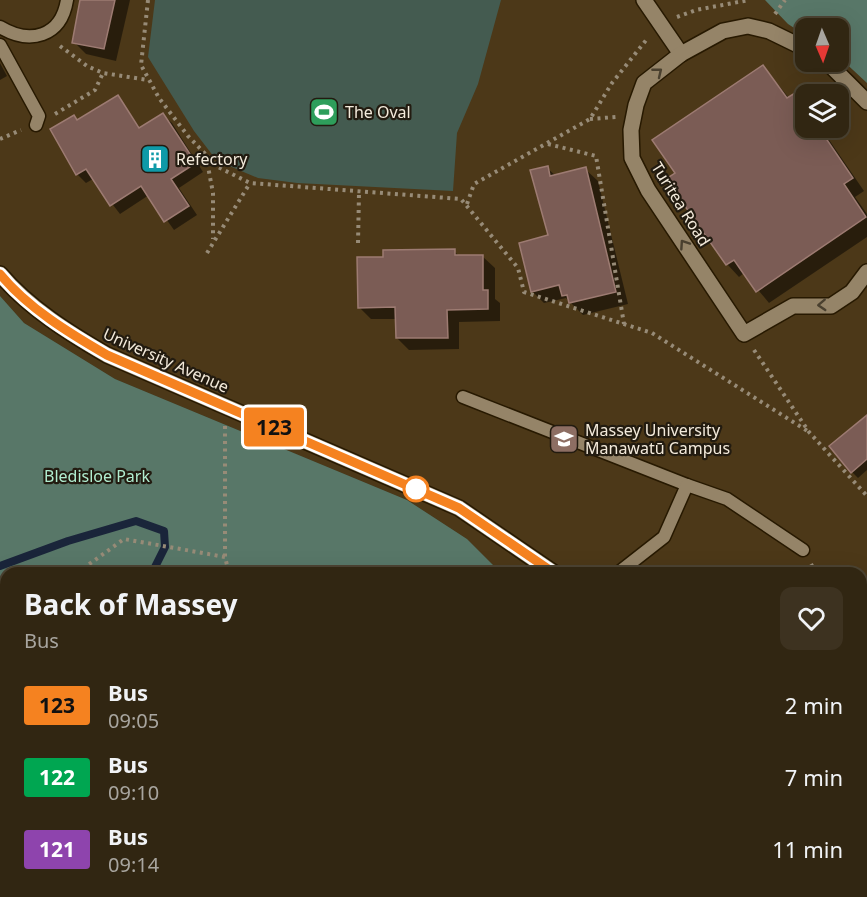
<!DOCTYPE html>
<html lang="en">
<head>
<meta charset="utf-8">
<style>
  body { margin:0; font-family:"Noto Sans",sans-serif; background:#3d3220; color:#f1f3f6; height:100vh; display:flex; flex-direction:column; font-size:22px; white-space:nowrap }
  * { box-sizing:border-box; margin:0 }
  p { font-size:20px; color:#a8a59f }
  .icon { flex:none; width:33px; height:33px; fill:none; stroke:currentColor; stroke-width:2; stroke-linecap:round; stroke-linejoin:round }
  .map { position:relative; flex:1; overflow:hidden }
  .details { position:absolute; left:0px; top:567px; width:867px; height:330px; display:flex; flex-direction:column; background:#312612; border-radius:18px 18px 0 0; box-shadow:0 6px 24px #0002,0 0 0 2px #4c4332 }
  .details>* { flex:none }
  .badge { padding:0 12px; border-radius:4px; font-size:21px; line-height:39px }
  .needle { width:39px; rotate:178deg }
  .buttons { position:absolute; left:795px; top:18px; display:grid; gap:12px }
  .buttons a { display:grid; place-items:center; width:54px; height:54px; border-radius:12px; background:#312612; box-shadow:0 6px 24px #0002,0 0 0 2px #4c4332; font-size:30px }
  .map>.badge { position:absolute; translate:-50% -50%; box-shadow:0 0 0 3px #fff }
  .round { display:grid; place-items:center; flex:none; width:63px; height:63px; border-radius:12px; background:#3d3220 }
  .head { display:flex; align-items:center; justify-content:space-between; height:102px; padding:0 24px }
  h1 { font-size:28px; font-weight:700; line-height:45px }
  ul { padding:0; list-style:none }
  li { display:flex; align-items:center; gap:18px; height:72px; padding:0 24px }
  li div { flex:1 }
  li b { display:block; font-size:22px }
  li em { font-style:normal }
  li .badge { min-width:66px; font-weight:700; text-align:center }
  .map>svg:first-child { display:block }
  .built { fill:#4c3818; fill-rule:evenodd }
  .green { fill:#445b50 }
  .forest { fill:#587768 }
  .shadow { fill:#0007 }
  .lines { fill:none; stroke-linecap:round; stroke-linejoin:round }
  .stream { stroke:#1a253a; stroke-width:8 }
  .building { fill:#7b5c55; stroke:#9d7b72; stroke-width:1.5 }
  .service-casing { stroke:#271901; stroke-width:15 }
  .minor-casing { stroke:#271901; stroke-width:18 }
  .path { stroke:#978b77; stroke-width:4; stroke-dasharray:3 4.5; stroke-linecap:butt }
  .service { stroke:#958468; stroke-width:12 }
  .minor { stroke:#958468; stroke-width:15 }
  .oneway { stroke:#4a402f }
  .line-casing { stroke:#fff; stroke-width:14 }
  .line { stroke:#f58220; stroke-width:9 }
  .stop-dot { fill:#fff; stroke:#f58220; stroke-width:3 }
  .labels { text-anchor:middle; stroke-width:4.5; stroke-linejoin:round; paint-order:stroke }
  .poi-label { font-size:16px; fill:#f3eadb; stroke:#221b10; text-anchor:start }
  .street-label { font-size:16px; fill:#f3eadb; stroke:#221b10 }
  .park-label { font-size:16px; fill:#b1edd0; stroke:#221b10 }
</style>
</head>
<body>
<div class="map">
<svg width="867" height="897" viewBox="0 0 867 897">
  <rect width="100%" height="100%" fill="#413218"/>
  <path class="built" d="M 0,0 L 867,0 L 867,897 L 861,891 L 861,573 L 501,573 L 467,539 L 407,500 L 115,379 L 24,323 L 0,296 ZM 806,28 L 838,28 L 838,62 L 806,62 ZM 806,94 L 838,94 L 838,128 L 806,128 Z"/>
  <polygon class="green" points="155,0 501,0 478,84 457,133 453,191 297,183 258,178 227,165 214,157 194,131 148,57"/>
  <g class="forest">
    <polygon points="765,0 867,0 867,83 839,57 838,28 806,28 805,35 788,24"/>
    <polygon points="0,296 24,323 115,379 407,500 467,539 501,573 6,573 6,891 861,891 861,809 867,800 867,897 0,897"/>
  </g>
  <g class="shadow">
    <polygon points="81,0 130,0 116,61 86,54 74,42"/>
    <polygon points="0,63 7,76 0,80"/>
    <polygon points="763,66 789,98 795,94 806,105 806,128 821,128 864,191 855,197 867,214 867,237 769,303 744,273 739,277 727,264 677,174"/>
    <polygon points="118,97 141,129 163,115 172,123 203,172 179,188 197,215 174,230 149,195 120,214 93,179 86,183 77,174 78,121"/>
    <polygon points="547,168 556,176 585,169 598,181 628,304 583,315 566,298 544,303 532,291 550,236"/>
    <polygon points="454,251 459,256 482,256 495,268 495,299 500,303 500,321 459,322 459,349 409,350 397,338 397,319 371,319 359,307 384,259"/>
    <polygon points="867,417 867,470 858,478 852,472"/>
  </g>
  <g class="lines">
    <g class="stream">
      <polyline points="0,566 68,541 136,521 164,531 165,547 152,573"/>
      <polyline points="756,891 761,897"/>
    </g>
  </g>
  <g class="building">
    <polygon points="80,0 115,0 104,49 72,43"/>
    <polygon points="763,65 787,98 795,93 806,108 806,128 819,128 853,178 844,184 866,217 756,292 734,260 726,265 666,179 675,173 652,140"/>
    <polygon points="118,95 139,128 163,113 196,163 171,179 189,206 164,222 141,186 110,206 86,169 76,175 50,129 74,115 77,120"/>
    <polygon points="548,166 550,176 586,167 616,292 569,303 567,295 562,296 559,285 531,292 519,243 548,235 530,170"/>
    <polygon points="455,249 455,255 483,255 483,290 488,290 488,309 447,310 448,338 396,338 395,307 358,308 357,257 383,257 383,250"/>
    <polygon points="867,415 867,459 851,473 829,446"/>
  </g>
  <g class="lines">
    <g class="service-casing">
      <g id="service">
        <path d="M 0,27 C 30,45 61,37 67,0"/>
        <polyline points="0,45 39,116 36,125"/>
        <polyline points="463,397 687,485"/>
        <polyline points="618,573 664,537 687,485 727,499 803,550"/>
      </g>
    </g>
    <g class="minor-casing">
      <g id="minor">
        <polyline points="644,0 681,54"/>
        <polyline points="806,49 769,31 748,26 723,31 681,54 644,83 636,105 631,130 632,158 648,190 744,334 793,306 831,306 852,292 867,272"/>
        <polyline points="827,62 867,102"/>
        <path d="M 0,274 C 29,308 69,333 107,355 L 459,508 L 554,573"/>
        <polyline points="861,760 867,761"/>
      </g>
    </g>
    <g class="path">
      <polyline points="148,0 141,65 159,98 188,136 218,167 250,183 461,199 518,268 524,292 652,333 809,432"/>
      <polyline points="775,14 785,0"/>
      <polyline points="677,17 696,10 749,0"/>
      <polyline points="60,46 87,66 103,73 148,80"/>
      <polyline points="55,114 95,90 103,73"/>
      <polyline points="590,119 616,117"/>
      <polyline points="0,139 21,130"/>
      <polyline points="548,144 596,156 624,324"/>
      <polyline points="206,156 213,193 213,239"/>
      <polyline points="467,204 474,184 590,119 612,83 647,39"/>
      <polyline points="358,243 359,193"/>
      <polyline points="207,253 250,183"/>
      <polyline points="754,350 809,432 867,496"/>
      <polyline points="225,426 225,557"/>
      <polyline points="811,564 816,573"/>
      <polyline points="77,573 124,539 225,557 229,573"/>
      <polyline points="0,610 6,611"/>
      <polyline points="861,672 867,691"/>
      <polyline points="0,745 6,745"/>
      <polyline points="546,891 562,897"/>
      <polyline points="746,891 751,897"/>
      <polyline points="168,897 182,891"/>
    </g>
    <use href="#service" class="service"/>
    <use href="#minor" class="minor"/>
  </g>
  <defs><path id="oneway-chevron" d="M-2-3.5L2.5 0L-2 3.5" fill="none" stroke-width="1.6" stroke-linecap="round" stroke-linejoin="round" transform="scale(1.5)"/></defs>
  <g class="oneway">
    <use href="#oneway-chevron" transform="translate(658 72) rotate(-39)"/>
    <use href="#oneway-chevron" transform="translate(684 244) rotate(-124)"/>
    <use href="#oneway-chevron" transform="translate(822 305) rotate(177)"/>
  </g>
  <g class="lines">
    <g class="line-casing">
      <path id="line" d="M 0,274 C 28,308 69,333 107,355 L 459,508 L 554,573"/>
    </g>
    <use href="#line" class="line"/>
  </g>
  <defs>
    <g id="stadium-square" transform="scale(1.5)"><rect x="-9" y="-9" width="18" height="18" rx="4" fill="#2e9e5b" stroke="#221b10"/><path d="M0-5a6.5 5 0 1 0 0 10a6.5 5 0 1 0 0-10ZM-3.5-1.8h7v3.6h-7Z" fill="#fff"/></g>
    <g id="building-square" transform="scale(1.5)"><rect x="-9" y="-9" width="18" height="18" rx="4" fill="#0f9aa8" stroke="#221b10"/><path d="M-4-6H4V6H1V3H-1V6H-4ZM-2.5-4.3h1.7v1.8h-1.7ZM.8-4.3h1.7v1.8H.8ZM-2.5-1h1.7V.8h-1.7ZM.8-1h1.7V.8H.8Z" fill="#fff"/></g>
    <g id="university-square" transform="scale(1.5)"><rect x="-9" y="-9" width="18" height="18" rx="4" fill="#8d6e63" stroke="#221b10"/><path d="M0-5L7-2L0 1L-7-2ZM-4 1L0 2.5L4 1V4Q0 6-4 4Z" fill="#fff"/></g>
  </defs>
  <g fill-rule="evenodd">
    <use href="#stadium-square" x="324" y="112"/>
    <use href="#building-square" x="155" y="159"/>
    <use href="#university-square" x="564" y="439"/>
  </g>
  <circle class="stop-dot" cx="416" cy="489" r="12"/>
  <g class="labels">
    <g class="poi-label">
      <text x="345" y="118">The Oval</text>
      <text x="176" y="165">Refectory</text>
      <text x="585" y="436">Massey University<tspan x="585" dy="18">Manawatū Campus</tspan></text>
    </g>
    <g class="street-label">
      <text transform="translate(681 204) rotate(58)" y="6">Turitea Road</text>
      <text transform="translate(166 360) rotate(24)" y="6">University Avenue</text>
    </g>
    <g class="park-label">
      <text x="97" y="482">Bledisloe Park</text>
    </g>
  </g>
</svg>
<div class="buttons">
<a><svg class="needle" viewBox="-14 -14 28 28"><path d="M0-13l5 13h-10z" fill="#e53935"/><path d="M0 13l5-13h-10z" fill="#a8a59f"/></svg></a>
<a><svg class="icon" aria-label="layers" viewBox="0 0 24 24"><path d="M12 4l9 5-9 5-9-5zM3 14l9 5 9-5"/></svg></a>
</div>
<b class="badge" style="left:274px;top:427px;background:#f58220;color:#111">123</b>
<section class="details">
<div class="head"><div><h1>Back of Massey</h1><p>Bus</p></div><a class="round"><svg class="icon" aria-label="heart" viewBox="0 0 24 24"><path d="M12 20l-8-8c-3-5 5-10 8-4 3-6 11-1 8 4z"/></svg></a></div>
<ul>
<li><span class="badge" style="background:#f58220;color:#111">123</span><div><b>Bus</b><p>09:05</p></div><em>2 min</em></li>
<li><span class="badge" style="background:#00a651;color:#fff">122</span><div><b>Bus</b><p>09:10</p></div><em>7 min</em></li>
<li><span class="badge" style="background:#8e44ad;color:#fff">121</span><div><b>Bus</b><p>09:14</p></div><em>11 min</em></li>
</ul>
</section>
</div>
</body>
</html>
